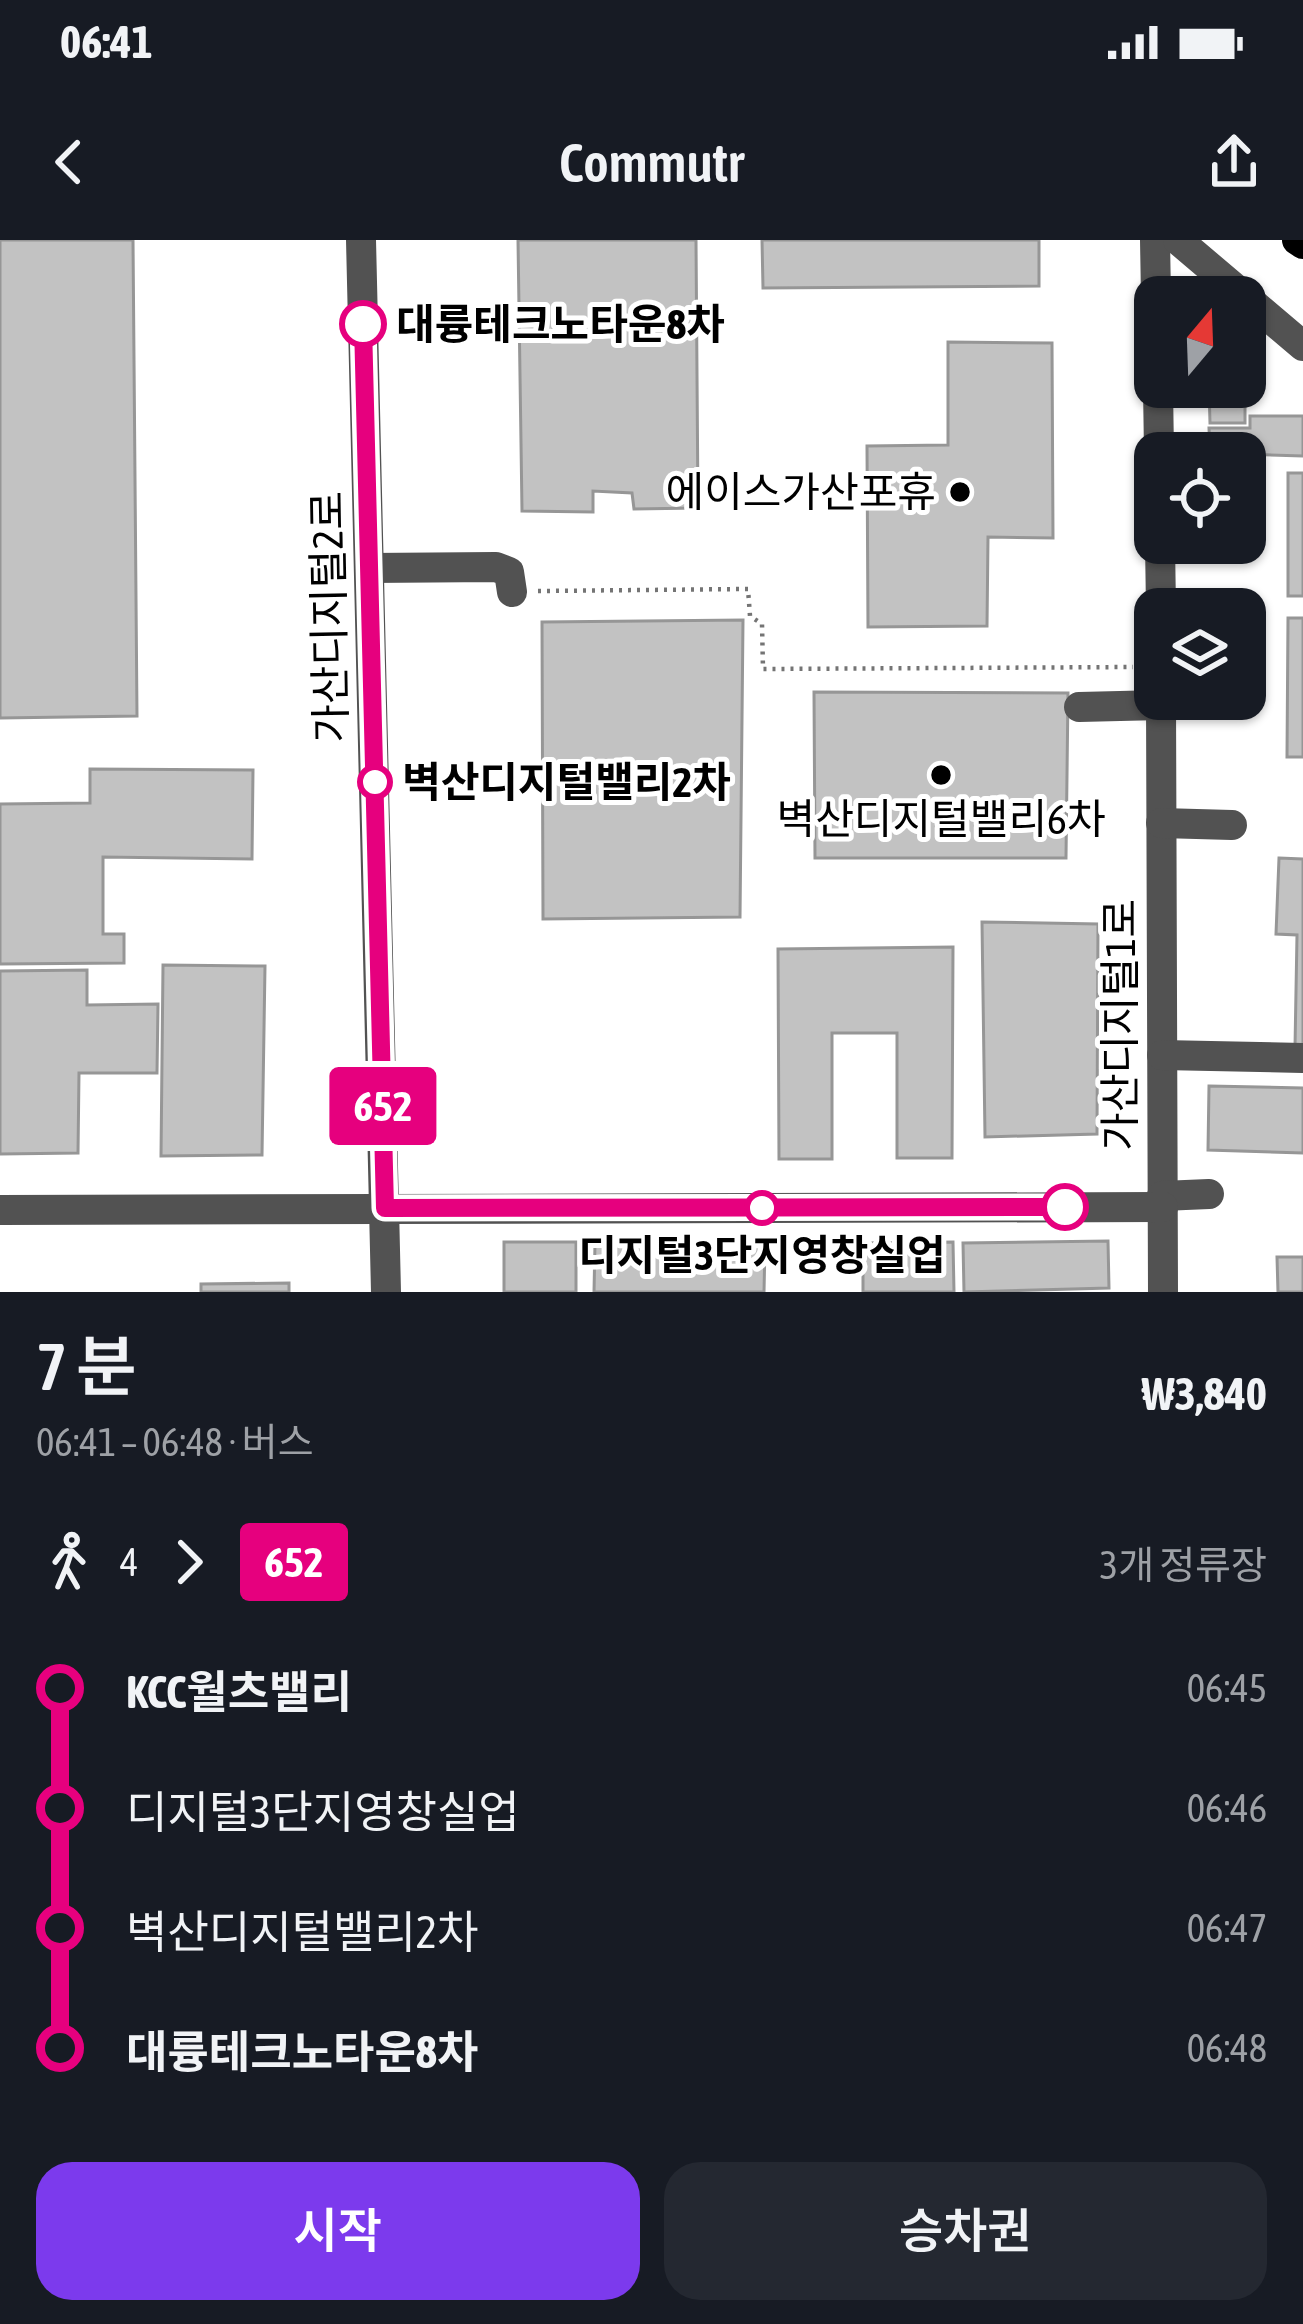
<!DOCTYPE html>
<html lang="ko">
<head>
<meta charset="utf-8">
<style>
  body { margin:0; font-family:"Asap Condensed","Noto Sans KR",sans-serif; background:#242831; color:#f1f3f6; height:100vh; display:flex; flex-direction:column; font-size:45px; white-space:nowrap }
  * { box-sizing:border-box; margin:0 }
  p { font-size:39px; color:#9ea1a6 }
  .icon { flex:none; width:66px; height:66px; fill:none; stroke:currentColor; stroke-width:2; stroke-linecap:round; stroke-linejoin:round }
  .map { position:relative; height:1052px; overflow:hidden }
  .sheet { display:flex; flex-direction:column; background:#171b24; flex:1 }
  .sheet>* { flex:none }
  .badge { padding:0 24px; border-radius:9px; font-size:42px; line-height:78px }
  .needle { width:78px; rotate:19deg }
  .controls { position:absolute; left:1134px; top:36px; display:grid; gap:24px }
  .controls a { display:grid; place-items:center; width:132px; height:132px; border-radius:24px; background:#171b24; box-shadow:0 3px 9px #0004; font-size:60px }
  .map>.badge { position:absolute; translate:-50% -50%; box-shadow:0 0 0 6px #fff }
  .legs { display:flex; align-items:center; gap:18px; height:132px; padding:0 36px; font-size:39px }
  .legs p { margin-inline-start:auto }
  .summary { display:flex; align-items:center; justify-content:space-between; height:204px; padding:0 36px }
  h1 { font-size:66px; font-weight:600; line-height:90px }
  .button { display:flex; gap:24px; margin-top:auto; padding:24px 36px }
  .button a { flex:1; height:138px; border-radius:36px; background:#7c3aed; color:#fff; font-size:48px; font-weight:600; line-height:138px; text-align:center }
  .button a+a { background:#242831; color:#f1f3f6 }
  ul { padding:0 36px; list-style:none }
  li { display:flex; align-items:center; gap:42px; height:120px; font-size:45px }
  li i { display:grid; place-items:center; width:18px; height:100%; margin:0 15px; background:currentColor }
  li i::after { content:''; width:30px; height:30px; margin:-15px; border:9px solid; border-radius:50%; background:#171b24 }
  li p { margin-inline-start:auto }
  li:first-child i { background:linear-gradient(#0000 50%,currentColor 0) }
  li:last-child i { background:linear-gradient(currentColor 50%,#0000 0) }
  .status { display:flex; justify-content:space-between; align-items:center; height:84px; padding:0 60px; background:#171b24; direction:ltr }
  .status svg { height:33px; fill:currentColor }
  header { display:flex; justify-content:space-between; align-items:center; height:156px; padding:0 36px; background:#171b24; font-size:54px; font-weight:600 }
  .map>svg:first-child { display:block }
  .building { fill:#c2c2c2; stroke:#969696; stroke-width:3 }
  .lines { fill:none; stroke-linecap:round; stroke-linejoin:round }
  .path { stroke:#747474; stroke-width:4.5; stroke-dasharray:3 6; stroke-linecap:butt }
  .minor { stroke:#525252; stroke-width:30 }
  .major { stroke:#000; stroke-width:30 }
  .line-1-casing { stroke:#fff; stroke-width:27 }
  .line-1 { stroke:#e6007e; stroke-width:18 }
  .stop-1-dot { fill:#fff; stroke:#e6007e; stroke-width:6 }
  .poi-dot { fill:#000; stroke:#fff; stroke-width:4.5 }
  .labels { text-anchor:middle; stroke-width:10; stroke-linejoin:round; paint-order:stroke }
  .stop-label { font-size:42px; font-weight:bold; fill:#000; stroke:#fff; text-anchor:start }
  .poi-label { font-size:42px; fill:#000; stroke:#fff; text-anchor:end }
  .street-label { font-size:42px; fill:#000; stroke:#fff }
</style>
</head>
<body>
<div class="status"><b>06:41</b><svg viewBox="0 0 49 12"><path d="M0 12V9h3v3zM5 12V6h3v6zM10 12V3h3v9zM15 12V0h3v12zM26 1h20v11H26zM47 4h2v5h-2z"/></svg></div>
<header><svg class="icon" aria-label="back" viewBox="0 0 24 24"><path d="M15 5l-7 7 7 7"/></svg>Commutr<svg class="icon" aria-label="share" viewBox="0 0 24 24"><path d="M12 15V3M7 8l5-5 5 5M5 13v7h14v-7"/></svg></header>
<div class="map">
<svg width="1303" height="1052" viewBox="0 0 1303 1052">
  <rect width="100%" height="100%" fill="#fff"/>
  <g class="building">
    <polygon points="0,0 133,0 137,476 0,478"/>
    <polygon points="518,0 696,0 698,268 634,269 632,253 593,251 593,272 522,271"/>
    <polygon points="762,0 1039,0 1039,46 763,48"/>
    <polygon points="948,102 1052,103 1053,298 988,297 987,386 868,387 867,206 948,205"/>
    <polygon points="1209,147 1245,147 1245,183 1210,183"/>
    <polygon points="1250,176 1303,176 1303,216 1210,213 1209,188 1250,188"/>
    <rect x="1288" y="233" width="15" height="123"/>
    <polygon points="1288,378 1303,378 1303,517 1287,517"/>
    <polygon points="743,380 740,677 543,679 542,382"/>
    <polygon points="814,452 1068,453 1066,618 815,618"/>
    <polygon points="90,529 253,530 252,619 103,617 103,694 124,694 124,723 0,724 0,564 90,563"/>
    <polygon points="1279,618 1303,619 1303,807 1295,807 1297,695 1276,694"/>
    <polygon points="982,682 1098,684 1097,894 985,897"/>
    <polygon points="953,707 952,918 897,918 897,793 832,793 832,919 779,919 778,709"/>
    <polygon points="163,725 265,726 262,915 161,916"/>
    <polygon points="87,730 87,765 158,764 157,833 79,833 78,913 0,914 0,731"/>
    <polygon points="1209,846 1303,848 1303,913 1208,910"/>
    <polygon points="1108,1001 1109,1048 964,1052 963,1003"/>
    <rect x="504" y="1002" width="72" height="50"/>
    <polygon points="953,1002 954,1052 863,1052 863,1003"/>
    <polygon points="595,1003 765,1005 764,1052 594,1052"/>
    <polygon points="1277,1017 1303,1017 1303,1052 1278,1052"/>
    <polygon points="289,1043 289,1052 201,1052 201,1044"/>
  </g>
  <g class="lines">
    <polyline class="path" points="538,351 748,349 750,376 762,384 763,429 1133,427"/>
    <g class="minor">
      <polyline points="361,0 386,1052"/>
      <polyline points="1155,0 1156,57"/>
      <polyline points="1178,0 1303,106"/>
      <polyline points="1158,147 1159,213"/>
      <polyline points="1160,303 1161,369"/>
      <polyline points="369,328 496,327 509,332 512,352"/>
      <polyline points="1161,459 1163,1052"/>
      <polyline points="1079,467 1161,465"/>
      <polyline points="1161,583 1232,585"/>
      <polyline points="1162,815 1303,818"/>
      <polyline points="1162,956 1209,954"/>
      <polyline points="0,970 1163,967"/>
    </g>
    <polyline class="major" points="1297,0 1303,4"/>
  </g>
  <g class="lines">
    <g class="line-1-casing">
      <polyline id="line-1" points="363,84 385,968 1065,967"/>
    </g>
    <use href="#line-1" class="line-1"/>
  </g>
  <g class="stop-1-dot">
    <circle cx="363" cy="84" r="21"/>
    <circle cx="375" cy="542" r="15"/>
    <circle cx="1065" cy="967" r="21"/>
    <circle cx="762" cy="968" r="15"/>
  </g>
  <g class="poi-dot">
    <circle cx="960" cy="252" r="12"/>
    <circle cx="941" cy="535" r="12"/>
  </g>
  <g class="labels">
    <g class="stop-label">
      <text x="396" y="99">대륭테크노타운8차</text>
      <text x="402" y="557">벽산디지털밸리2차</text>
      <text x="762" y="1030" text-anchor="middle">디지털3단지영창실업</text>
    </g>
    <g class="poi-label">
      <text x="936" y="267">에이스가산포휴</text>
      <text x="941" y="594" text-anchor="middle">벽산디지털밸리6차</text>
    </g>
    <g class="street-label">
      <text transform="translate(329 377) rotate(-91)" y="15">가산디지털2로</text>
      <text transform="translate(1120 785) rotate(-90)" y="15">가산디지털1로</text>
    </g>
  </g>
</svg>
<div class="controls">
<a><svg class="needle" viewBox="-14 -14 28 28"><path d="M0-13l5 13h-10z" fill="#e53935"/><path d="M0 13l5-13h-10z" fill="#9ea1a6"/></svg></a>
<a><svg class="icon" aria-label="locate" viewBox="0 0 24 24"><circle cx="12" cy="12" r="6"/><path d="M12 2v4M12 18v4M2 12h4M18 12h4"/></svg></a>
<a><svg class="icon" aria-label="layers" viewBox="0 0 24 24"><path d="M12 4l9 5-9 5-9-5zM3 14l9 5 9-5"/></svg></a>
</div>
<b class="badge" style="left:383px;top:866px;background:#e6007e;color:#fff">652</b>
</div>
<section class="sheet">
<div class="summary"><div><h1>7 분</h1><p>06:41 – 06:48 · 버스</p></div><b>₩3,840</b></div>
<div class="legs"><svg class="icon" aria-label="walk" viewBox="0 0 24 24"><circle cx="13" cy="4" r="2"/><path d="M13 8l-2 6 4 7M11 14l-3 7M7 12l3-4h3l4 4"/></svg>4<svg class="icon" aria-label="forward" viewBox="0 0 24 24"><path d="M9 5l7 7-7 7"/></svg><b class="badge" style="background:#e6007e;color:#fff">652</b><p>3개 정류장</p></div>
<ul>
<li><i style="color:#e6007e"></i><b>KCC월츠밸리</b><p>06:45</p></li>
<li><i style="color:#e6007e"></i><span>디지털3단지영창실업</span><p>06:46</p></li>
<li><i style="color:#e6007e"></i><span>벽산디지털밸리2차</span><p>06:47</p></li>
<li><i style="color:#e6007e"></i><b>대륭테크노타운8차</b><p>06:48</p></li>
</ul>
<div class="button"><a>시작</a><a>승차권</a></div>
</section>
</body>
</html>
